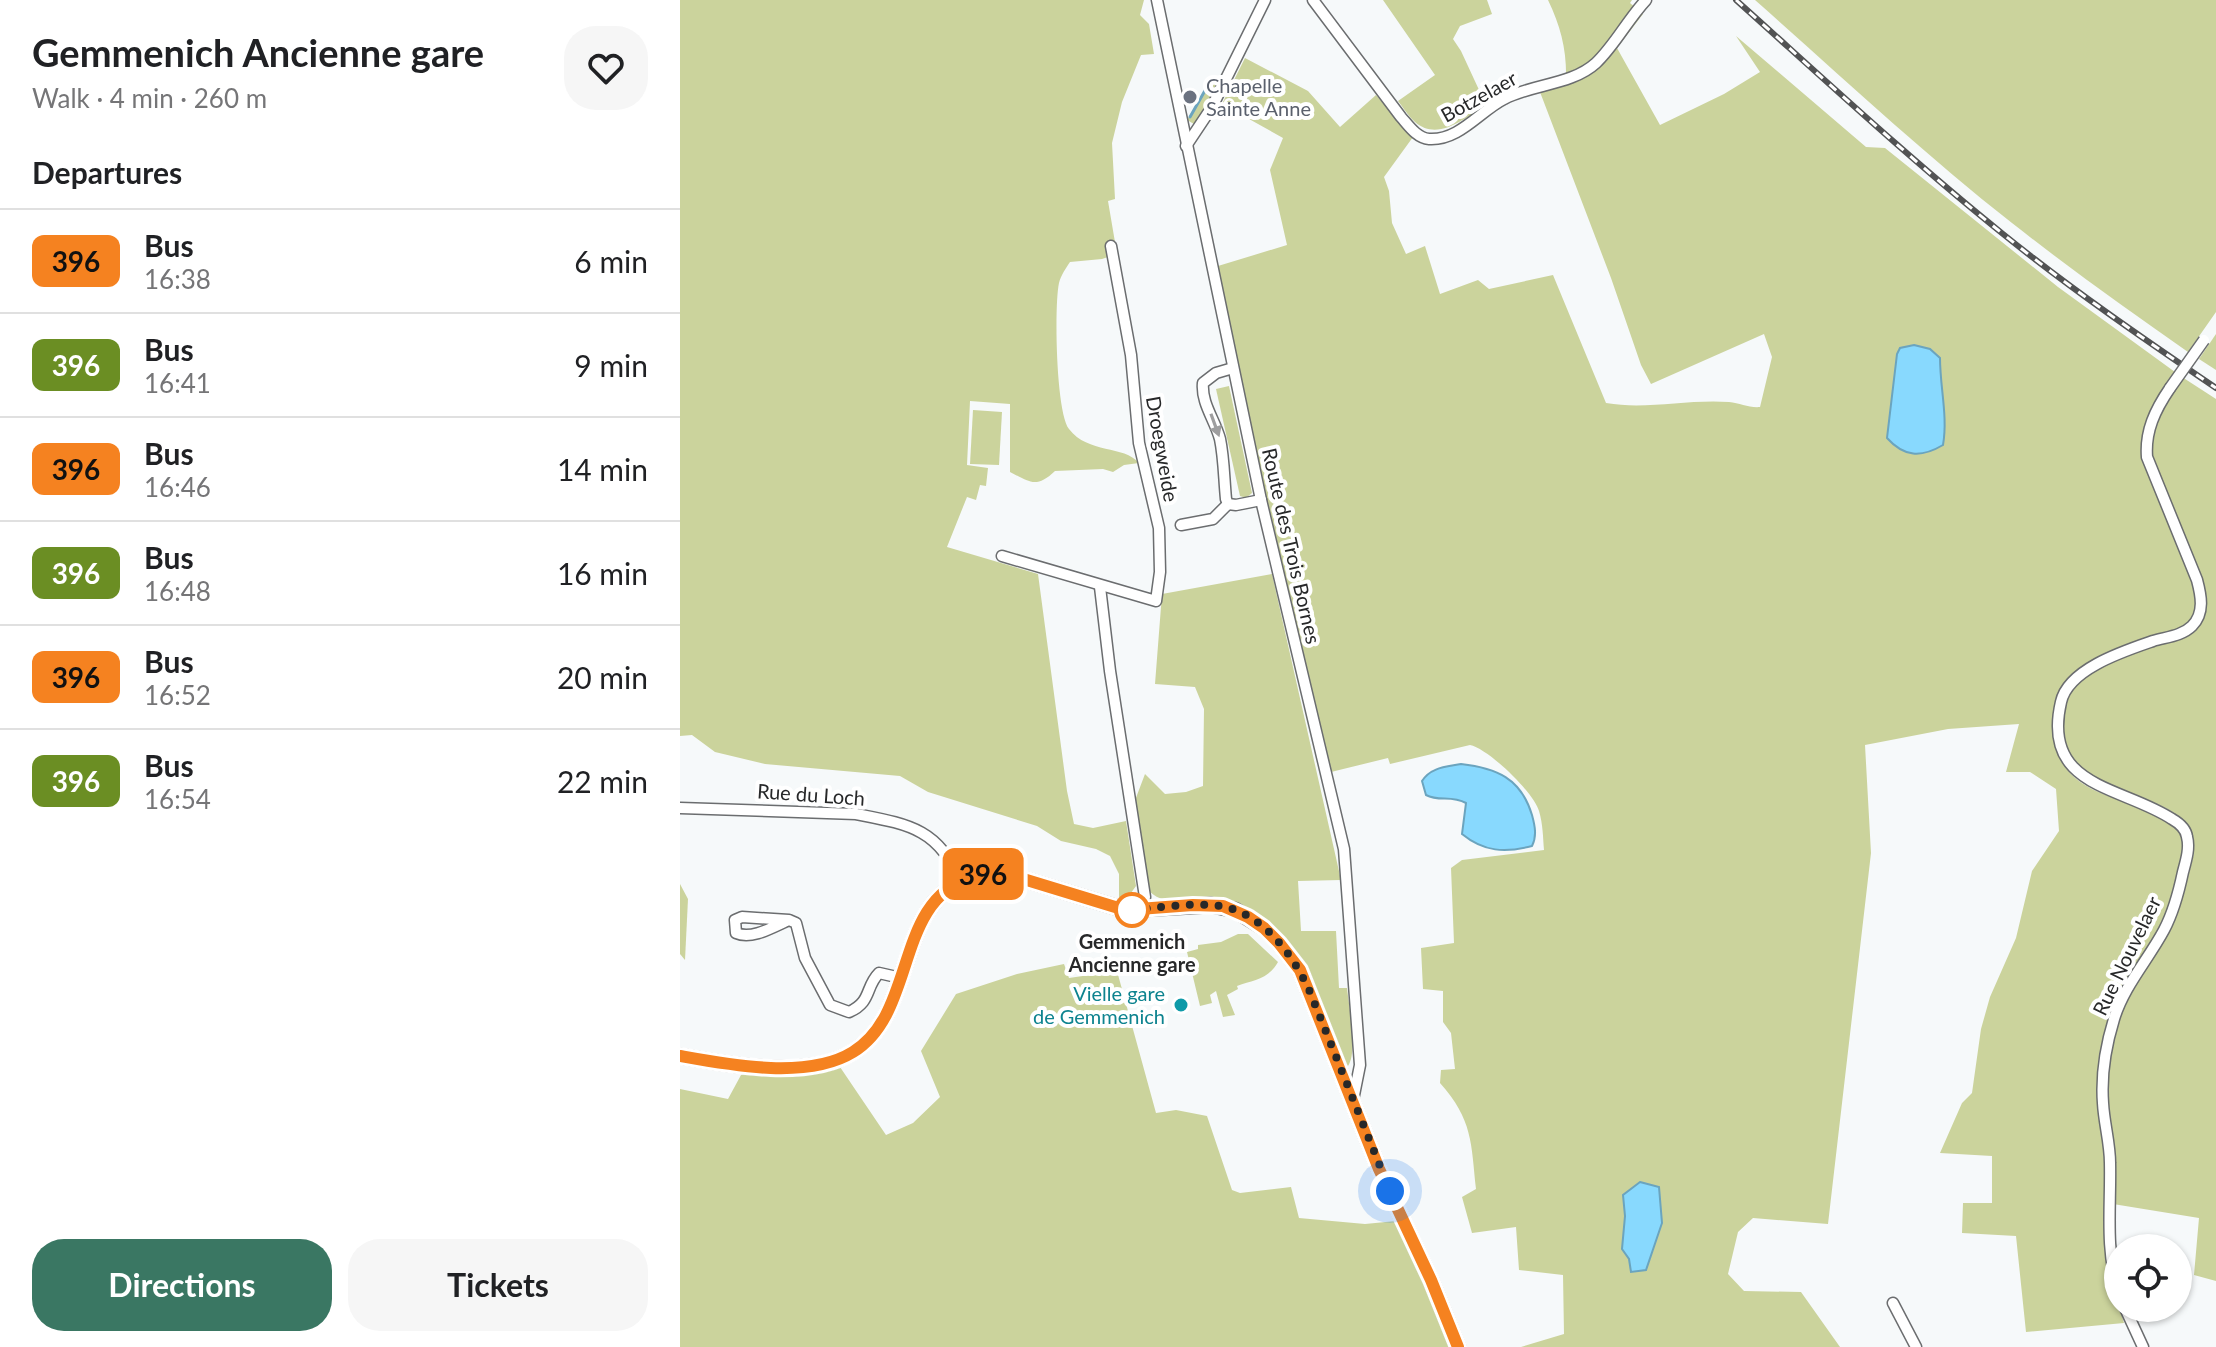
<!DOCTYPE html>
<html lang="en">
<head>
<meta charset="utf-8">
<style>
  body { margin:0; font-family:Lato,sans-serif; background:#f6f6f6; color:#202124; height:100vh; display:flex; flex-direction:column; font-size:30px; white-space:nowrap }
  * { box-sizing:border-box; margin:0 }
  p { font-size:26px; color:#757577 }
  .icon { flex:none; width:44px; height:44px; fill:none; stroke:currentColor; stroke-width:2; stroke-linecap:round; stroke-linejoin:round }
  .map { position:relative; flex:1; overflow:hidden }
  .drawer { display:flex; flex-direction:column; background:#fff; width:680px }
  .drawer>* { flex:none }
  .badge { padding:0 16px; border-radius:12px; font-size:28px; line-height:52px }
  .fabs { position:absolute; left:1424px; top:1234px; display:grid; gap:16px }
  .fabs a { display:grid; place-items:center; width:88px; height:88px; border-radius:50%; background:#fff; box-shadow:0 2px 6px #0004; font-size:40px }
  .you { position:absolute; width:40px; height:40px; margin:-20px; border:6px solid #fff; border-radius:50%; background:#1a73e8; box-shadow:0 0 0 12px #1a73e833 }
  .map>.badge { position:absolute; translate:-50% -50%; box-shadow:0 0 0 4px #fff }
  h2 { padding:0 32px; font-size:30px; line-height:72px }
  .round { display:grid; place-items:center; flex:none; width:84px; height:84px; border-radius:32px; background:#f6f6f6 }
  .head { display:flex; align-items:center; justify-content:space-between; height:136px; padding:0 32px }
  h1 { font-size:38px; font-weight:700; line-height:60px }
  .primary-button { display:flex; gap:16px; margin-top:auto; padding:16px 32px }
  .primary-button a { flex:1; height:92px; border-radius:32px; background:#3a7763; color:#fff; font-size:32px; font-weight:700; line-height:92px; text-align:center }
  .primary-button a+a { background:#f6f6f6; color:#202124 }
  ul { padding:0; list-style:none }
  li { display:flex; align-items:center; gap:24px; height:104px; padding:0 32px; border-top:2px solid #e0e0e0 }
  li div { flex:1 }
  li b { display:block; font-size:30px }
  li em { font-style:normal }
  li .badge { min-width:88px; font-weight:700; text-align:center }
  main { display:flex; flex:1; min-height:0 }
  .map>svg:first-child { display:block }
  .green { fill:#cbd39c }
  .water { fill:#88d9fe; stroke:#6ba4be; stroke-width:2 }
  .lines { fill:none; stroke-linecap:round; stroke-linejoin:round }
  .stream { stroke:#6ba4be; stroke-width:3 }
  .minor-casing { stroke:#6b6d6f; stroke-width:13 }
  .secondary-casing { stroke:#6b6d6f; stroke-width:17 }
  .minor { stroke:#fff; stroke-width:10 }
  .secondary { stroke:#fff; stroke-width:14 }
  .rail-casing { stroke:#525354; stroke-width:6 }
  .rail { stroke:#fff; stroke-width:3; stroke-dasharray:9; stroke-linecap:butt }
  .minor-bridge-casing { stroke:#6b6d6f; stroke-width:13; stroke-linecap:butt }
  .minor-bridge { stroke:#fff; stroke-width:10 }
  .oneway { fill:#9e9e9f }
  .line-casing { stroke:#fff; stroke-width:18 }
  .line { stroke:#f58220; stroke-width:12 }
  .walk { stroke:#272829; stroke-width:8; stroke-dasharray:0 14.4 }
  .worship-dot { fill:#6b7280; stroke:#fff; stroke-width:3 }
  .stop-dot { fill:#fff; stroke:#f58220; stroke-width:4 }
  .culture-dot { fill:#0f9aa8; stroke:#fff; stroke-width:3 }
  .labels { text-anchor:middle; stroke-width:8; stroke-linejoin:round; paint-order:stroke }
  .worship-label { font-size:20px; fill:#5b616d; stroke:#fff; text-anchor:start }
  .street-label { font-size:20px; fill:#272829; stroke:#fff }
  .stop-label { font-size:20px; font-weight:bold; fill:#272829; stroke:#fff }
  .culture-label { font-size:20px; fill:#0d838f; stroke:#fff; text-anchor:end }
</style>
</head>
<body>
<main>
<section class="drawer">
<div class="head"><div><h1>Gemmenich Ancienne gare</h1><p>Walk · 4 min · 260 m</p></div><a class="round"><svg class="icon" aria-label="heart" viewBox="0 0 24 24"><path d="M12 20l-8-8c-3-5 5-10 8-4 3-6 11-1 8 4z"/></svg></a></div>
<h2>Departures</h2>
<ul>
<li><span class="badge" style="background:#f58220;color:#111">396</span><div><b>Bus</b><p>16:38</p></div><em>6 min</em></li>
<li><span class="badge" style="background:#6b8e23;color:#fff">396</span><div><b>Bus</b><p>16:41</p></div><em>9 min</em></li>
<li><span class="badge" style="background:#f58220;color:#111">396</span><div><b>Bus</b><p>16:46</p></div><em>14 min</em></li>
<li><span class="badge" style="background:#6b8e23;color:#fff">396</span><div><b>Bus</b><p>16:48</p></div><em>16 min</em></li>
<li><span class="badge" style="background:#f58220;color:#111">396</span><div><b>Bus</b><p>16:52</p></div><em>20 min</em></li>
<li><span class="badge" style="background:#6b8e23;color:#fff">396</span><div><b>Bus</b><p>16:54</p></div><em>22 min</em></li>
</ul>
<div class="primary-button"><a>Directions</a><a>Tickets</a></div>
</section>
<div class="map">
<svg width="1536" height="1347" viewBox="0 0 1536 1347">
  <rect width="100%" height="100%" fill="#f6f9fa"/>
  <g class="green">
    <path d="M 0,0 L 464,0 L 460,15 L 469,24 L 474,54 L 461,55 L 442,102 L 432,143 L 435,199 L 428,201 L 437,254 L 422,259 L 390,262 C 386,268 381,275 379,283 C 374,306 376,413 389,429 C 408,454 444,445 459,463 L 444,465 L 433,472 L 423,469 L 375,471 C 356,489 350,482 330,472 L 330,404 L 290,401 L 287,465 L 308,468 L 306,486 L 300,485 L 296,500 L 287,497 L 267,547 L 358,574 L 387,791 L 394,824 L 413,828 L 446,821 L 456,886 L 448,897 L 439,897 L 439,874 L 430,856 L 416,849 L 381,841 L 357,826 L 248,792 L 220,776 L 85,764 L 35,752 L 12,735 L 0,736 Z"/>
    <path d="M 703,0 L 807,0 L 812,14 L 780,26 L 773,39 L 781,51 L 806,105 C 785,118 758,142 735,122 C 728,116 723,107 718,101 L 755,75 Z"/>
    <path d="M 868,0 L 952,0 L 950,3 L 963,14 L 937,48 L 980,125 L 1044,94 L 1080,72 L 1056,36 L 1186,147 L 1205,148 L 1378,287 L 1495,372 L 1474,406 L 1463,443 L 1515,589 C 1516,600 1518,610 1511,619 C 1503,631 1485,633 1473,637 C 1447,647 1396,667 1381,689 C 1381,707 1375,742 1381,758 C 1394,794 1448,799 1476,814 C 1485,819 1494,826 1502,833 L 1505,852 L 1484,925 L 1470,947 L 1424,1050 L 1428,1270 L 1444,1323 L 1346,1332 L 1336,1236 L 1282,1233 L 1283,1203 L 1312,1203 L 1312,1156 L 1260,1153 L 1282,1103 L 1292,1093 L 1301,1029 L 1310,997 L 1336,938 L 1352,871 L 1379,831 L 1376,789 L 1350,772 L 1326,772 L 1339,724 L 1268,729 L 1185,745 L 1191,853 L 1148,1224 L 1073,1218 L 1058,1232 L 1048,1274 L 1064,1291 L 1121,1292 L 1160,1347 L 841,1347 L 884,1334 L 883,1275 L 839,1270 L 836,1227 L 792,1233 L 782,1197 L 796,1189 C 791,1143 793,1120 760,1083 L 761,1070 L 775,1069 L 771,1033 L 763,1022 L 763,991 L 743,989 L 741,948 L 774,943 L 771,868 L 782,860 L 864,850 C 863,838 863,824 859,811 C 854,793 809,749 790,745 L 710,764 L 708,758 L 651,772 C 609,604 569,436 538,266 L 607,245 L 590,170 L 603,138 L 542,104 L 565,58 L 628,91 L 660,127 L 696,95 L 733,137 L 704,177 L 709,191 L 712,223 L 726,254 L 745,246 L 760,294 L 798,280 L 809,289 L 873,275 L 926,403 C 966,410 1007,399 1049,402 C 1060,403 1069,408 1080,407 L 1092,357 L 1084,334 L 971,384 L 961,365 L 931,278 L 860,92 L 886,81 C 887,51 881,27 868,0 Z"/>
    <path d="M 1075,0 L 1536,0 L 1536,312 L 1508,352 C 1448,310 1389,268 1332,223 C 1243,153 1160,75 1075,0 Z"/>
    <path d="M 536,79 L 540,81 C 533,96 526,112 514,124 L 507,120 L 531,80 Z"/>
    <polygon points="1536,334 1536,370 1519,359"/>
    <path d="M 1502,377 L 1536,399 L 1536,1281 L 1514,1275 L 1519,1218 L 1433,1204 C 1429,1144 1417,1076 1437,1018 C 1448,987 1465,972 1481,946 C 1492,927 1499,906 1505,885 C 1509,872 1515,857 1514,844 C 1506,776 1365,815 1384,704 C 1389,673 1443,654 1470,646 C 1501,638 1533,632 1525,591 C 1523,580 1516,568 1512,557 C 1499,523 1484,490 1470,457 C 1466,426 1486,401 1502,377 Z"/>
    <polygon points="549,386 572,493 566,498 560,496 536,389"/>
    <polygon points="293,410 322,412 319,465 290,464"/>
    <path d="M 592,574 L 661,880 L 618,881 L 621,931 L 656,931 L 659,988 L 667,988 C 669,1006 678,1051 668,1066 L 664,1063 C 645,1010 629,950 580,917 C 567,908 551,900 535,899 C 513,899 488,908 470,892 L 454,803 L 465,774 L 485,794 L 506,792 L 523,786 L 524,709 L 515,687 L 475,684 L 482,594 Z"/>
    <polygon points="282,851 298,857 300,864 282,867 275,856 277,852"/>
    <polygon points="0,884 8,899 5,960 0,954"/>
    <path d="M 558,934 L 568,934 L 598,962 C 588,980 573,980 557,986 L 558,989 L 547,995 L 555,1015 L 543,1017 L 536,991 L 530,995 L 532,1003 L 520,1006 L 507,952 L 518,949 L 518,945 L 541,942 Z"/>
    <polygon points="384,964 389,978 437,971 476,1113 496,1110 527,1116 552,1190 560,1193 611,1187 619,1218 685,1224 716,1221 746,1283 770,1347 0,1347 0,1089 48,1099 61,1075 124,1076 160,1067 206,1135 233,1123 260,1097 241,1051 276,994 337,974"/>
  </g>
  <g class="water">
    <path d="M 1234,345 L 1250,349 L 1260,358 C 1260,388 1268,416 1263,445 C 1241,458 1224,457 1207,438 L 1217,354 L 1220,348 Z"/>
    <path d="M 781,764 C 816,768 841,778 852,815 C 855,826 857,836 852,846 C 825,853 804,852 782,834 L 786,803 C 771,795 759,802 746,795 L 742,781 C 751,767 766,767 781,764 Z"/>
    <polygon points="960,1182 979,1187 982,1223 966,1270 951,1272 949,1259 942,1249 945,1216 943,1195"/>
  </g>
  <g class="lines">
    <polyline class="stream" points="510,117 531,80"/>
    <g class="minor-casing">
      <g id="minor">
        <polyline points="477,0 581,500 664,849 680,1065 673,1100"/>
        <path d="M 633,0 L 721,117 C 729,126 737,138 749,139 C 779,141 800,111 824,99 C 852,84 892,85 916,63 C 935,45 948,19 966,0"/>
        <polyline points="506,146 532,107 585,0"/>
        <path d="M 553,368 L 536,373 L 523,383 C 521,403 535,420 540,439 C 544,458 544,479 546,499 L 548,504 L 556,505 L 581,500"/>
        <polyline points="501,525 533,519 548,504"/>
        <polyline points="322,556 476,601 480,572 479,528 459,443 451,355 431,246"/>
        <polyline points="420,587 430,671 465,897 462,909"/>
        <path d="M 0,808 L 176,814 C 227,824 259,828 280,881"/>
        <path d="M 109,920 C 93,927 72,940 56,933 L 55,920 L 62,917 L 109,920 L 116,923 L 125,958 L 150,1005 L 169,1012 C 192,1002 185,987 199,973 L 221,978"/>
        <path d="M 1438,1290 C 1425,1248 1431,1206 1430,1163 C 1430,1143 1424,1123 1423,1103 C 1421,1076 1426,1045 1434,1019 C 1444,986 1468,960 1484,930 C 1493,913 1499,891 1503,872 C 1506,861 1510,848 1507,837 C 1506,829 1499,823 1492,819 C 1442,786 1361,788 1381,702 C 1388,669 1444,651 1473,641 C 1486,637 1502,636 1512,626 C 1525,613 1521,595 1517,580 L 1467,457 C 1465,431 1475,410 1490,388"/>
        <polyline points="1213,1303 1236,1347"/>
        <polyline points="1445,1308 1463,1347"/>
      </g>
    </g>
    <g class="secondary-casing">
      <path id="secondary" d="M 0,1056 C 50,1065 128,1080 173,1052 C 238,1012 213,901 292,877 C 304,873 314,871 327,874 L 445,910 L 531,905 L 555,910 L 584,928 L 599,943 L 620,970 L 699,1169 L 751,1280 L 778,1347"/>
    </g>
    <use href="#minor" class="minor"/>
    <use href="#secondary" class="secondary"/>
    <g class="rail-casing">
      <path id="rail" d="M 1056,0 C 1144,79 1231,160 1323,234 C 1391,289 1464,339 1536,388"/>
    </g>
    <use href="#rail" class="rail"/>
    <g class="minor-bridge-casing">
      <polyline id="minor-bridge" points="1490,388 1524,340"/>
    </g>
    <use href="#minor-bridge" class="minor-bridge"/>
  </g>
  <defs><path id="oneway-solid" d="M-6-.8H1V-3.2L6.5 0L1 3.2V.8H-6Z" transform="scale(2)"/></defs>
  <use class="oneway" href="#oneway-solid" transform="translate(535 425) rotate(70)"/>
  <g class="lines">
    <g class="line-casing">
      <path id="line" d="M 0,1056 C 50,1065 128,1080 173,1052 C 238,1012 213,901 292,877 C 304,874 314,871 327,874 L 445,910 L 513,905 L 543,906 L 568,917 L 584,928 L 599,943 L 620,970 L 699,1169 L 751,1280 L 778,1347"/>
    </g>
    <use href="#line" class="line"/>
    <path class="walk" d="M 452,910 L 445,910 C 473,909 503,903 532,905 C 579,908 612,952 630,992 L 710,1191"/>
  </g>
  <circle class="worship-dot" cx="510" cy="97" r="8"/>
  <circle class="stop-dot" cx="452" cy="910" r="16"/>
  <circle class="culture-dot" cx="501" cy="1005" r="8"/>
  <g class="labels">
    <g class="worship-label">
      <text x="526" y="93">Chapelle<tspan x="526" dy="23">Sainte Anne</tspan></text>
    </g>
    <g class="street-label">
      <text transform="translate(799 97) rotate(-29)" y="7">Botzelaer</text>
      <text transform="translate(482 449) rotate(80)" y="7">Droegweide</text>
      <text transform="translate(611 546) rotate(77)" y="7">Route des Trois Bornes</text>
      <text transform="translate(131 795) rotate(4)" y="7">Rue du Loch</text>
      <text transform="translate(1447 956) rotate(-64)" y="7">Rue Nouvelaer</text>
    </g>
    <g class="stop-label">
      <text x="452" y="949">Gemmenich<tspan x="452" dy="23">Ancienne gare</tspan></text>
    </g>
    <g class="culture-label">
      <text x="485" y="1001">Vielle gare<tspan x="485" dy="23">de Gemmenich</tspan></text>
    </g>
  </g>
</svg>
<div class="fabs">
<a><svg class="icon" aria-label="locate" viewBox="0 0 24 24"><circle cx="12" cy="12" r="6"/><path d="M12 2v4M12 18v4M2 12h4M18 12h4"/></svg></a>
</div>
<div class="you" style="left:710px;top:1191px"></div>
<b class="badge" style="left:303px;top:874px;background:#f58220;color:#111">396</b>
</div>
</main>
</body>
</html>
